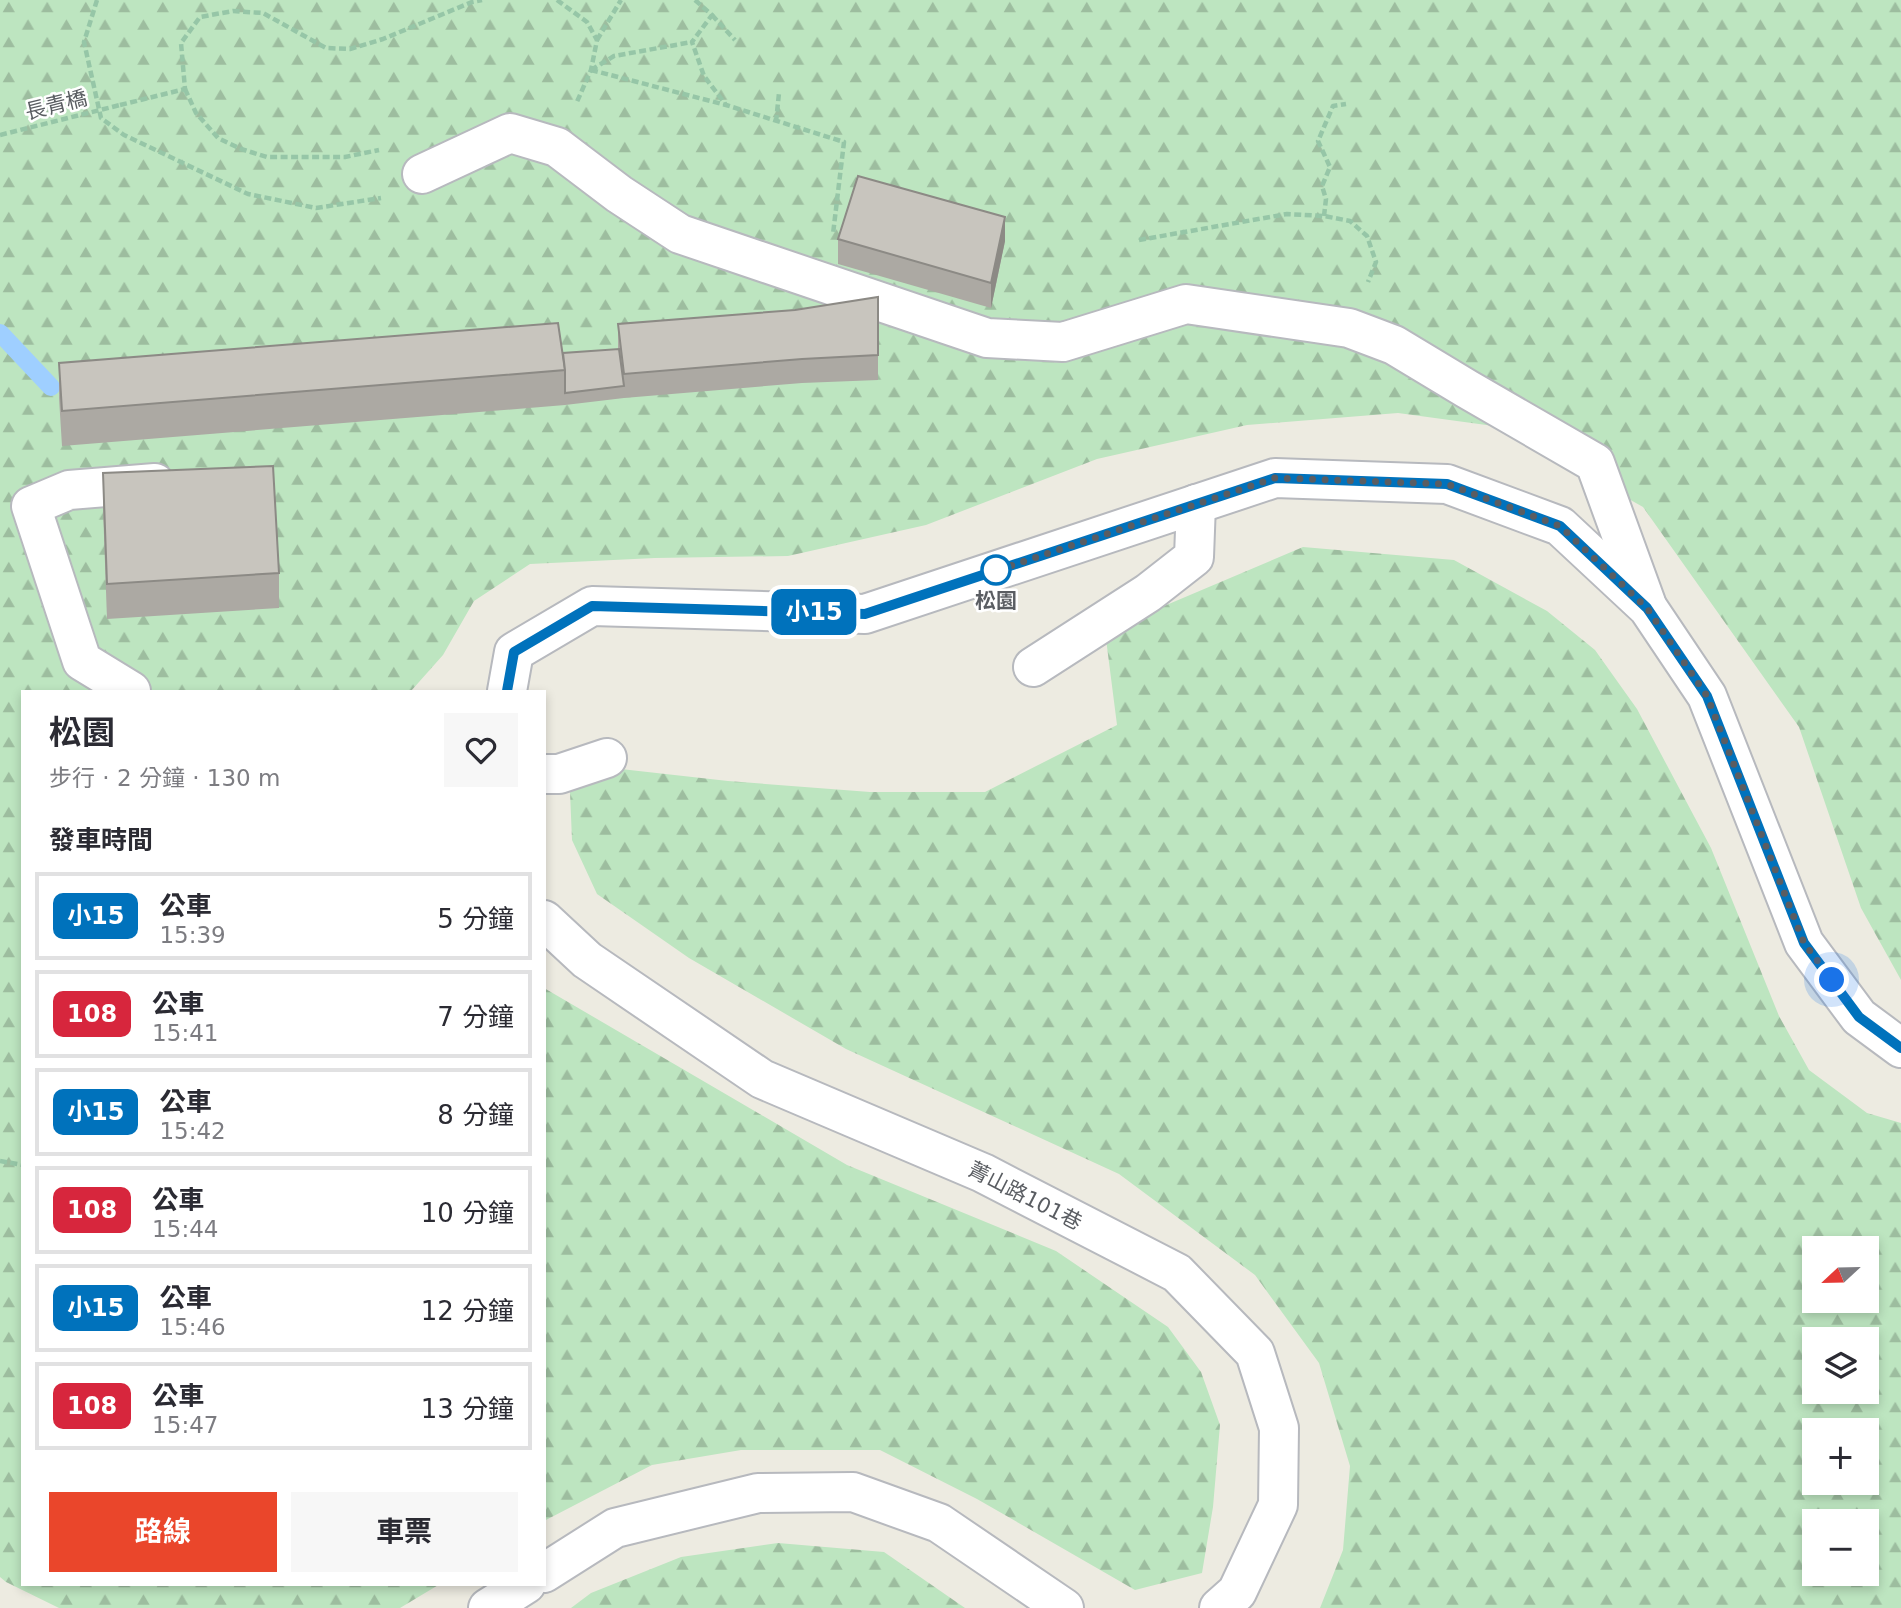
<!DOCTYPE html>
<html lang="zh-TW">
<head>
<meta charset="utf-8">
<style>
  body { margin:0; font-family:"DejaVu Sans","Noto Sans TC",sans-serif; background:#f7f7f7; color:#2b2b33; height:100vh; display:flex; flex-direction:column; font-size:26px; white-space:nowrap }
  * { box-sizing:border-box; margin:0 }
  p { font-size:23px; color:#7c7c81 }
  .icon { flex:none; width:38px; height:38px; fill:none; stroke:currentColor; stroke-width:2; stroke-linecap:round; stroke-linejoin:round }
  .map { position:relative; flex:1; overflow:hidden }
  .details { position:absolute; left:21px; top:690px; width:525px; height:896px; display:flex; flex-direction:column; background:#fff; border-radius:0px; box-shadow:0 4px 10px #0003 }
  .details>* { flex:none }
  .badge { padding:0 14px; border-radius:10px; font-size:24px; line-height:46px }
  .needle { width:46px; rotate:248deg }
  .buttons { position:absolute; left:1802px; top:1236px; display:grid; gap:14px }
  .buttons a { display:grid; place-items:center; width:77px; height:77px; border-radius:0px; background:#fff; box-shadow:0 4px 10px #0003; font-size:35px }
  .you { position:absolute; width:35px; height:35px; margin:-18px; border:5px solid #fff; border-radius:50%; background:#1a73e8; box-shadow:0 0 0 10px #1a73e833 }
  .map>.badge { position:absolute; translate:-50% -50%; box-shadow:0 0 0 4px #fff }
  h2 { padding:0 28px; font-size:26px; line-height:63px }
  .round { display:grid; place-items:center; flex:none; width:74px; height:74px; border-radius:0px; background:#f7f7f7 }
  .summary { display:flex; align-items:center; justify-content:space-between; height:119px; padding:0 28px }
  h1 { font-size:33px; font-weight:700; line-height:52px }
  .button { display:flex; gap:14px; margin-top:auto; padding:14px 28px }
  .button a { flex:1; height:80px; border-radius:0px; background:#ea462b; color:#fff; font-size:28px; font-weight:700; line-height:80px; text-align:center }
  .button a+a { background:#f7f7f7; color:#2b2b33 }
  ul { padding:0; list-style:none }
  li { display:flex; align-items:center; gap:21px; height:88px; margin:0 14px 10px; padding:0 14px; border:4px solid #e1e1e2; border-radius:0px }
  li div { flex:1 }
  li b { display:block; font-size:26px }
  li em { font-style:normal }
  li .badge { min-width:77px; font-weight:700; text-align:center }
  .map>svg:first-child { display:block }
  .forest { fill:url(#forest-firs); fill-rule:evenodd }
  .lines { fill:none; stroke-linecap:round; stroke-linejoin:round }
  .stream { stroke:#9fcfff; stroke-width:18 }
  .minor-casing { stroke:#b7b9be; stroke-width:42 }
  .path { stroke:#96c6a7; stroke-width:4.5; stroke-dasharray:7 3.5; stroke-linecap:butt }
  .minor { stroke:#fff; stroke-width:38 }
  .path-bridge { stroke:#96c6a7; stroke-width:4.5; stroke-dasharray:7 3.5; stroke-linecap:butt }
  .wall { fill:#aca9a3 }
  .shaded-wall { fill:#8c8a85 }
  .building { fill:#c8c5be; stroke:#8c8a85; stroke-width:2 }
  .line-casing { stroke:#fff; stroke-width:16 }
  .line { stroke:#0072bc; stroke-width:10 }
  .walk { stroke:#5a5d62; stroke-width:7; stroke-dasharray:0 12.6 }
  .stop-dot { fill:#fff; stroke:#0072bc; stroke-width:3.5 }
  .labels { text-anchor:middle; stroke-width:5; stroke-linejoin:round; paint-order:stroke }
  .street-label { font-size:21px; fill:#5a5d62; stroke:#fff }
  .stop-label { font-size:21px; font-weight:bold; fill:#5a5d62; stroke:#fff }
</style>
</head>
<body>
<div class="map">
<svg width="1901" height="1608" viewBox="0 0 1901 1608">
  <defs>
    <pattern id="forest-firs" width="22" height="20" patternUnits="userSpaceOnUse" patternTransform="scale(1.75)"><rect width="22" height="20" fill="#bde5c0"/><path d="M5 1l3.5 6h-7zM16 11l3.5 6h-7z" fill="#9dbd9f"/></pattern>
  </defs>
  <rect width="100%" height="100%" fill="#edebe1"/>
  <g class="forest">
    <polygon points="0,0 1901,0 1901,980 1861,908 1799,727 1643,507 1501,427 1398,413 1247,425 1097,459 926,525 788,556 655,558 530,564 474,601 443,655 411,691 23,691 23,1584 440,1584 400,1608 59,1608 6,1582 0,1577"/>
    <path d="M 1303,547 L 1454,560 L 1547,611 L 1595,650 L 1637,709 L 1711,848 L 1779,1016 L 1809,1070 L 1867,1113 L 1901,1123 L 1901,1608 L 1320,1608 L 1343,1550 L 1350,1466 L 1319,1363 L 1255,1275 L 1119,1174 L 846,1049 L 689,958 L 597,894 L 572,840 L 570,792 L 594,766 L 728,781 L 870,792 L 985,792 L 1117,725 L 1105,631 ZM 1815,1248 L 1867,1248 L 1867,1300 L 1815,1300 ZM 1815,1339 L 1867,1339 L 1867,1391 L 1815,1391 ZM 1815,1430 L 1867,1430 L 1867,1482 L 1815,1482 ZM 1815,1521 L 1867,1521 L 1867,1573 L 1815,1573 Z"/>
    <polygon points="544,988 847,1165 1056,1251 1168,1327 1201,1372 1220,1425 1213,1507 1202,1573 1135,1590 977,1499 880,1450 741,1450 652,1465 544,1521"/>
    <polygon points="778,1543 884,1552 965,1608 571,1608 591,1593 681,1557"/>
  </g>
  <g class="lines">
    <polyline class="stream" points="0,333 51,387"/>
    <g class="minor-casing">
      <g id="minor">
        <polyline points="422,174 510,133 557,147 619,194 680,234 987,338 1063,342 1186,304 1349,328 1394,345 1467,389 1595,463 1646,603"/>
        <polyline points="1033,667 1148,593 1194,557 1196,504"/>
        <polyline points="131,691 82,661 31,506 69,490 155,483"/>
        <polyline points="507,691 514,652 592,606 865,614 1275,478 1447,484 1560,526 1648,608 1707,696 1804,943 1859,1017 1901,1048"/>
        <polyline points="544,774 559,774 607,758"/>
        <polyline points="544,920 587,960 762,1079 983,1173 1177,1273 1255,1353 1279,1428 1278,1505 1237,1592 1219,1608"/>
        <polyline points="544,1573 615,1528 758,1493 853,1492 939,1523 1064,1608"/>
        <polyline points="488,1608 526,1584"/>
      </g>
    </g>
    <g class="path">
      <polyline points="97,0 84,42 101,118 124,135 248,194 316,208 381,198"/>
      <polyline points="557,0 587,22 597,40 591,70 576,104"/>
      <polyline points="695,0 712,15 692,42 704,76 726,105"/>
      <polyline points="712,15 735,40"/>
      <polyline points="597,40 621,0"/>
      <polyline points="591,70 726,105 844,142 833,234"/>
      <polyline points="591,70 614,56 692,42"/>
      <polyline points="185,89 196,113 218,138 241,149 267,157 345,157 379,150"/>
      <polyline points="120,105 185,89 181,43 200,17 233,11 263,13 326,48 350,49 383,39 472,2 482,0"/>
      <polyline points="776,122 779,93"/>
      <polyline points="1324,216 1326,199 1322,186 1330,167 1318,141 1333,106 1346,104"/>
      <polyline points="1139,240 1287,214 1324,216 1350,221 1367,236 1376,262 1368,282"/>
      <polyline points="0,1161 23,1165"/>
    </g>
    <use href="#minor" class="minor"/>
    <polyline class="path-bridge" points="0,135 120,105"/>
  </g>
  <g class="wall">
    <polygon points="838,239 1005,241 991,308 838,264"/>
    <polygon points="878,297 878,380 802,383 624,398 565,405 62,446 59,398 59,363 563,353 618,349 618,324 795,310"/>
    <polygon points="103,473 279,573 279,608 107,619 103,508"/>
  </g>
  <polygon class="shaded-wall" points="1005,217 1005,241 991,308 991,283"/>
  <g class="building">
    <polygon points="858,176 1005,217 991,283 838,239"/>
    <polygon points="878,297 878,355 802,359 624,374 618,324 795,310"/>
    <polygon points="558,323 565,370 62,411 59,363"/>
    <polygon points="619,349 624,386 565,393 565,370 563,353"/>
    <polygon points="273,466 279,573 107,584 103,473"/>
  </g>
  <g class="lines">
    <g class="line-casing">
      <polyline id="line" points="507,691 514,652 592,606 865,614 1275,478 1447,484 1560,526 1647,608 1707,696 1804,943 1859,1017 1901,1048"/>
    </g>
    <use href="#line" class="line"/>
    <polyline class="walk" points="996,570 992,572 1275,478 1447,484 1560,526 1647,608 1707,696 1804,943 1832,980"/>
  </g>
  <circle class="stop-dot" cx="996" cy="570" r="14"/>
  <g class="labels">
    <g class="street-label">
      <text transform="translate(56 105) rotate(-14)" y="7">長青橋</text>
      <text transform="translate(1025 1196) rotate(27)" y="7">菁山路101巷</text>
    </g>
    <g class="stop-label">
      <text x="996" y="608">松園</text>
    </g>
  </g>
</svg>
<div class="buttons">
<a><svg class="needle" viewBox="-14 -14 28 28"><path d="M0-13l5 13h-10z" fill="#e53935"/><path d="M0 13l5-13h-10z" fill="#7c7c81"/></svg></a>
<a><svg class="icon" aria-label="layers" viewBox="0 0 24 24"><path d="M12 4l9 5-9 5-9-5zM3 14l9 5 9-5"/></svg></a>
<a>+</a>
<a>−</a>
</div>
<div class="you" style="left:1832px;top:980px"></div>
<b class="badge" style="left:814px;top:612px;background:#0072bc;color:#fff">小15</b>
<section class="details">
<div class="summary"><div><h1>松園</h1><p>步行 · 2 分鐘 · 130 m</p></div><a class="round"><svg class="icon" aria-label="heart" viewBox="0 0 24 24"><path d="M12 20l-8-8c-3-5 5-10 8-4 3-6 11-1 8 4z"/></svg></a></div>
<h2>發車時間</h2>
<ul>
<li><span class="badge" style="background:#0072bc;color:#fff">小15</span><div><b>公車</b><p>15:39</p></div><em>5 分鐘</em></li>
<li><span class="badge" style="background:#d7263d;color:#fff">108</span><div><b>公車</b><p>15:41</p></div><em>7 分鐘</em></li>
<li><span class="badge" style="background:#0072bc;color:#fff">小15</span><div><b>公車</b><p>15:42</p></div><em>8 分鐘</em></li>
<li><span class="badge" style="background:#d7263d;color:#fff">108</span><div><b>公車</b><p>15:44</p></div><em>10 分鐘</em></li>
<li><span class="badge" style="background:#0072bc;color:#fff">小15</span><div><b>公車</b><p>15:46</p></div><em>12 分鐘</em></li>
<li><span class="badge" style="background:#d7263d;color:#fff">108</span><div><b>公車</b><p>15:47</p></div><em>13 分鐘</em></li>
</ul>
<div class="button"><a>路線</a><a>車票</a></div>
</section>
</div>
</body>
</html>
